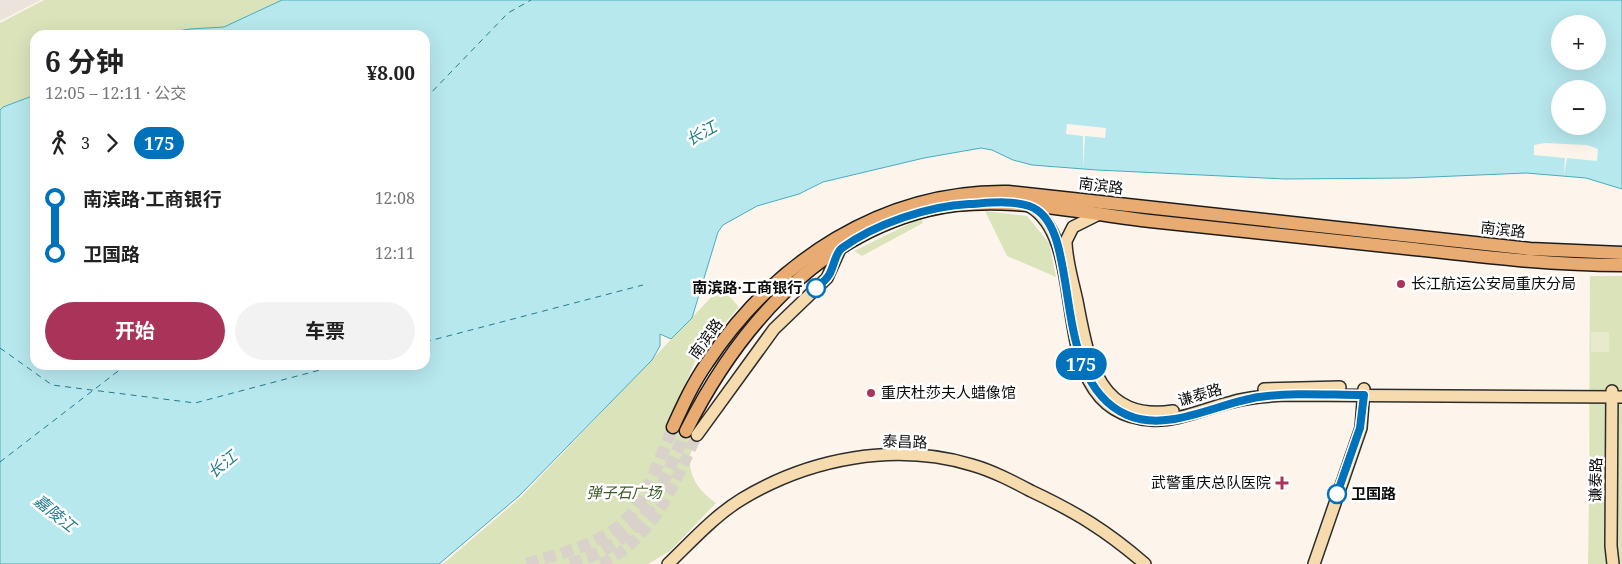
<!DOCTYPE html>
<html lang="zh">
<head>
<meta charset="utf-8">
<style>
  body { margin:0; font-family:"Noto Serif","Noto Sans SC",serif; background:#f2f2f2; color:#222; height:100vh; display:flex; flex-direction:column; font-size:19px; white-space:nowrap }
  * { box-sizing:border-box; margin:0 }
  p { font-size:16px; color:#767676 }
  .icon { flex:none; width:28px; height:28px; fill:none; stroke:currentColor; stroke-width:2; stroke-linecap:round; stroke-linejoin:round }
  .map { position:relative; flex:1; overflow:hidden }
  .sheet { position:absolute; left:30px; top:30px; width:400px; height:340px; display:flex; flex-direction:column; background:#fff; border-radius:15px; box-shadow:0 5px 20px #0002 }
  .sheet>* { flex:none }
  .badge { padding:0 10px; border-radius:16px; font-size:18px; line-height:32px }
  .buttons { position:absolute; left:1551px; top:15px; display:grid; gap:10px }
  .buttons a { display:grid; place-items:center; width:55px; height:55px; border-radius:50%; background:#fff; box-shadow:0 5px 20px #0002; font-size:25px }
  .map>.badge { position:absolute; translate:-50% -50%; box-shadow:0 0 0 2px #fff }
  .legs { display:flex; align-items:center; gap:8px; height:55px; padding:0 15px; font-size:16px }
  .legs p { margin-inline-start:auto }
  .head { display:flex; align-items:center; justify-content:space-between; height:85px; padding:0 15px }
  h1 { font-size:28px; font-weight:700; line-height:38px }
  .primary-button { display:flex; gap:10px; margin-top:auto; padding:10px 15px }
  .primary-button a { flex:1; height:58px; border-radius:30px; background:#aa3459; color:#fff; font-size:20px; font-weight:700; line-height:58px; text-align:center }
  .primary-button a+a { background:#f2f2f2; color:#222 }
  ul { padding:0 15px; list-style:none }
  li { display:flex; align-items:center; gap:18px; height:55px; font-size:19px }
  li i { display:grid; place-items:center; width:8px; height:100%; margin:0 6px; background:currentColor }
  li i::after { content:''; width:12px; height:12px; margin:-6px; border:4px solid; border-radius:50%; background:#fff }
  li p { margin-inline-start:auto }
  li:first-child i { background:linear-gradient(#0000 50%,currentColor 0) }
  li:last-child i { background:linear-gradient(currentColor 50%,#0000 0) }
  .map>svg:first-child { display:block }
  .green { fill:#dae3ba }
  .pitch { fill:#e8ebcb }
  .plaza { fill:#ebe3dc }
  .water { fill:#b7e8ee; stroke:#46adbd; fill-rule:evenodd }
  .pier { fill:#fdf5ec }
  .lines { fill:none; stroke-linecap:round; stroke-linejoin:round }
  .ferry { stroke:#247b8e; stroke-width:1; stroke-dasharray:6 5; stroke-linecap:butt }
  .secondary-tunnel { stroke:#d9d2ca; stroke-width:11; stroke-dasharray:11 5.5; stroke-linecap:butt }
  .primary-tunnel { stroke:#d9d2ca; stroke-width:12; stroke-dasharray:12 6; stroke-linecap:butt }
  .secondary-casing { stroke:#2d2d2d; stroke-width:14 }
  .primary-casing { stroke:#1c1c1c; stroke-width:15 }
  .secondary { stroke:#f5dbae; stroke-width:11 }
  .primary { stroke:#e8ab71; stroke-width:12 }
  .line-1-casing { stroke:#fff; stroke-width:11 }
  .line-1 { stroke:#0072bc; stroke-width:8 }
  .poi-dot { fill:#aa3459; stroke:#fff; stroke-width:2 }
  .stop-1-dot { fill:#fff; stroke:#0072bc; stroke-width:2.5 }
  .labels { text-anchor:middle; stroke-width:5; stroke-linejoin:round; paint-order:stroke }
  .street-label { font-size:15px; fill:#0b0b0b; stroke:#fff }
  .poi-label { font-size:15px; fill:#0b0b0b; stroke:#fff; text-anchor:start }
  .stop-label { font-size:15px; font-weight:bold; fill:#0b0b0b; stroke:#fff; text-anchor:end }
  .park-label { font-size:15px; font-style:italic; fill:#3e5b24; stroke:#fff }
  .water-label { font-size:16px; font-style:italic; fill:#247b8e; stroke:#fff }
</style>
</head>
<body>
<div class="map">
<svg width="1622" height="564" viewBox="0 0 1622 564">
  <rect width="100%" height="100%" fill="#fdf5ec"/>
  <g class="green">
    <polygon points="44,0 306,0 207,35 35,35 35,103 0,113 0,23"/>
    <polygon points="985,211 1027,216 1049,243 1056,277 1007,256"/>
    <polygon points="921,218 923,223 862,256 854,251"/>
    <path d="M 1590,276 L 1622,276 L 1622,564 L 1588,564 C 1590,468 1589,372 1590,276 Z"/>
    <path d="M 721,287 L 739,307 L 698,354 L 668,426 L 698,437 C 696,442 691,450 690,456 C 688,477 700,492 716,503 L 670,551 L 648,564 L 443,564 L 521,497 Z"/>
  </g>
  <rect class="pitch" x="1591" y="332" width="18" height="20"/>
  <polygon class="plaza" points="0,0 41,0 0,21"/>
  <path class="water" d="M 282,0 L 1622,0 L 1622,189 L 1586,178 L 1526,173 L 1408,178 L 1285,179 L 1097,170 L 1032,165 L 1013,160 L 992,150 L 981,148 L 924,158 L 823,182 L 799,194 L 757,206 L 723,225 L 718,232 L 692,318 L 671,339 L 660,334 L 660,346 L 652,360 L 519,496 L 439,564 L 0,564 L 0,110 L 3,107 L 35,95 L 35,365 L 425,365 L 425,35 L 153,35 L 190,29 L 224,27 ZM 1560,24 L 1598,24 L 1598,61 L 1560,61 ZM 1560,89 L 1598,89 L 1598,126 L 1560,126 Z"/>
  <g class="pier">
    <polygon points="1067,124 1106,128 1105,138 1085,136 1083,169 1083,136 1066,134"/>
    <polygon points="1545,143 1587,145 1598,149 1597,161 1567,158 1564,175 1565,158 1534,155 1534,145"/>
  </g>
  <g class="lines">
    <g class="ferry">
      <polyline points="425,99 508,13 531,0"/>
      <polyline points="425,342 643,285"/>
      <polyline points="0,348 52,385 195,403 339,365"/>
      <polyline points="0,462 126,365"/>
    </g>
    <path class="secondary-tunnel" d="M 601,564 C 656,536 672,488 697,435"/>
    <g class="primary-tunnel">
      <path d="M 527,564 C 563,552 607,544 632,513 C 651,489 661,454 673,427"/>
      <path d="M 570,564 C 648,538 655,499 686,431"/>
    </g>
    <g class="secondary-casing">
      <g id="secondary">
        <path d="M 1029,206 C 1096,244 1038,413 1151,420 C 1178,422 1206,408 1232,402 C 1249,397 1267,396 1285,395 L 1622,397"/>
        <path d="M 1097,215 L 1073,227 L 1066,241 C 1066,260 1073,282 1077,301 C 1088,358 1097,422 1173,411"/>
        <polyline points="1264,389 1340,387"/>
        <polyline points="1612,391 1611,546 1613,564"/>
        <polyline points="697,435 774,329 827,278 840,249"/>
        <path d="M 668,564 C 691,542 714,516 742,499 C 810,458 895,442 972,465 C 993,471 1012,481 1031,491 C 1076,512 1107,531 1145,564"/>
        <polyline points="1314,564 1361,428 1364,389"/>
      </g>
    </g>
    <g class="primary-casing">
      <g id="primary">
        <path d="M 673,427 C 683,405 693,383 707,363 C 775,261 883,190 1008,192 L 1530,249 L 1622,253"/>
        <path d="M 686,431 C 736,331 815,238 928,210 C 997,193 1081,213 1150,221 C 1238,231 1326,240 1414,249 C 1484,257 1552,265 1622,265"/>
      </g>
    </g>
    <use href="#secondary" class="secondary"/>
    <use href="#primary" class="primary"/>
  </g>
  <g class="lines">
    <g class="line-1-casing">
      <path id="line-1" d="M 816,288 C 821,284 826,280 829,275 C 834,267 835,253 842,248 C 875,224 928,206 969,204 C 988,203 1011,200 1029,206 C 1086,225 1045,379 1127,415 C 1168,433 1217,403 1259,397 C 1293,392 1329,395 1364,395 L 1360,428 L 1337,494"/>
    </g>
    <use href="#line-1" class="line-1"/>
  </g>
  <g class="poi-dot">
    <circle cx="1401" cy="284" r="5"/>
    <circle cx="871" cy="393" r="5"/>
    <path d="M1279.5 475.5h5v5h5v5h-5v5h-5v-5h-5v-5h5z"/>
  </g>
  <g class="stop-1-dot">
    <circle cx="816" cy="288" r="9"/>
    <circle cx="1337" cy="494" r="9"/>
  </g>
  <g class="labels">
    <g class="street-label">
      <text transform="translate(1101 186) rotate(7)" y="5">南滨路</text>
      <text transform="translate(1503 230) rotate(6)" y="5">南滨路</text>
      <text transform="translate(706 339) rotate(-54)" y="5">南滨路</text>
      <text transform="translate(1200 395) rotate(-16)" y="5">谦泰路</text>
      <text transform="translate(905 442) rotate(2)" y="5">泰昌路</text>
      <text transform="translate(1596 480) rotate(-89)" y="5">谦泰路</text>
    </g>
    <g class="poi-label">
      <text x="1411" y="289">长江航运公安局重庆分局</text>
      <text x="881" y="398">重庆杜莎夫人蜡像馆</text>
      <text x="1271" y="488" text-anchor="end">武警重庆总队医院</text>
    </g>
    <g class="stop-label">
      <text x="802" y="293">南滨路·工商银行</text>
      <text x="1351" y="499" text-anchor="start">卫国路</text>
    </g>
    <g class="park-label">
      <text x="624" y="498">弹子石广场</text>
    </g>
    <g class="water-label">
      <text transform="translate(701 133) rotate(-29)" y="6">长江</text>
      <text transform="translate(222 464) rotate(-39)" y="6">长江</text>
      <text transform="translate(55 513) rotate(39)" y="6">嘉陵江</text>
    </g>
  </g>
</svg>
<div class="buttons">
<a>+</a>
<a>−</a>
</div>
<b class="badge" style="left:1081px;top:364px;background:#0072bc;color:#fff">175</b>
<section class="sheet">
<div class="head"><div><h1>6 分钟</h1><p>12:05 – 12:11 · 公交</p></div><b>¥8.00</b></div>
<div class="legs"><svg class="icon" aria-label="walk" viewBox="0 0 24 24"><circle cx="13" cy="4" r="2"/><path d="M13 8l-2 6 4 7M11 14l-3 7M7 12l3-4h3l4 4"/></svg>3<svg class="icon" aria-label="forward" viewBox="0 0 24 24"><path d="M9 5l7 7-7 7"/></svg><b class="badge" style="background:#0072bc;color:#fff">175</b></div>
<ul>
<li><i style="color:#0072bc"></i><b>南滨路·工商银行</b><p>12:08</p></li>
<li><i style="color:#0072bc"></i><b>卫国路</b><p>12:11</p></li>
</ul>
<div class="primary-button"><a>开始</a><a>车票</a></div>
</section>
</div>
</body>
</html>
